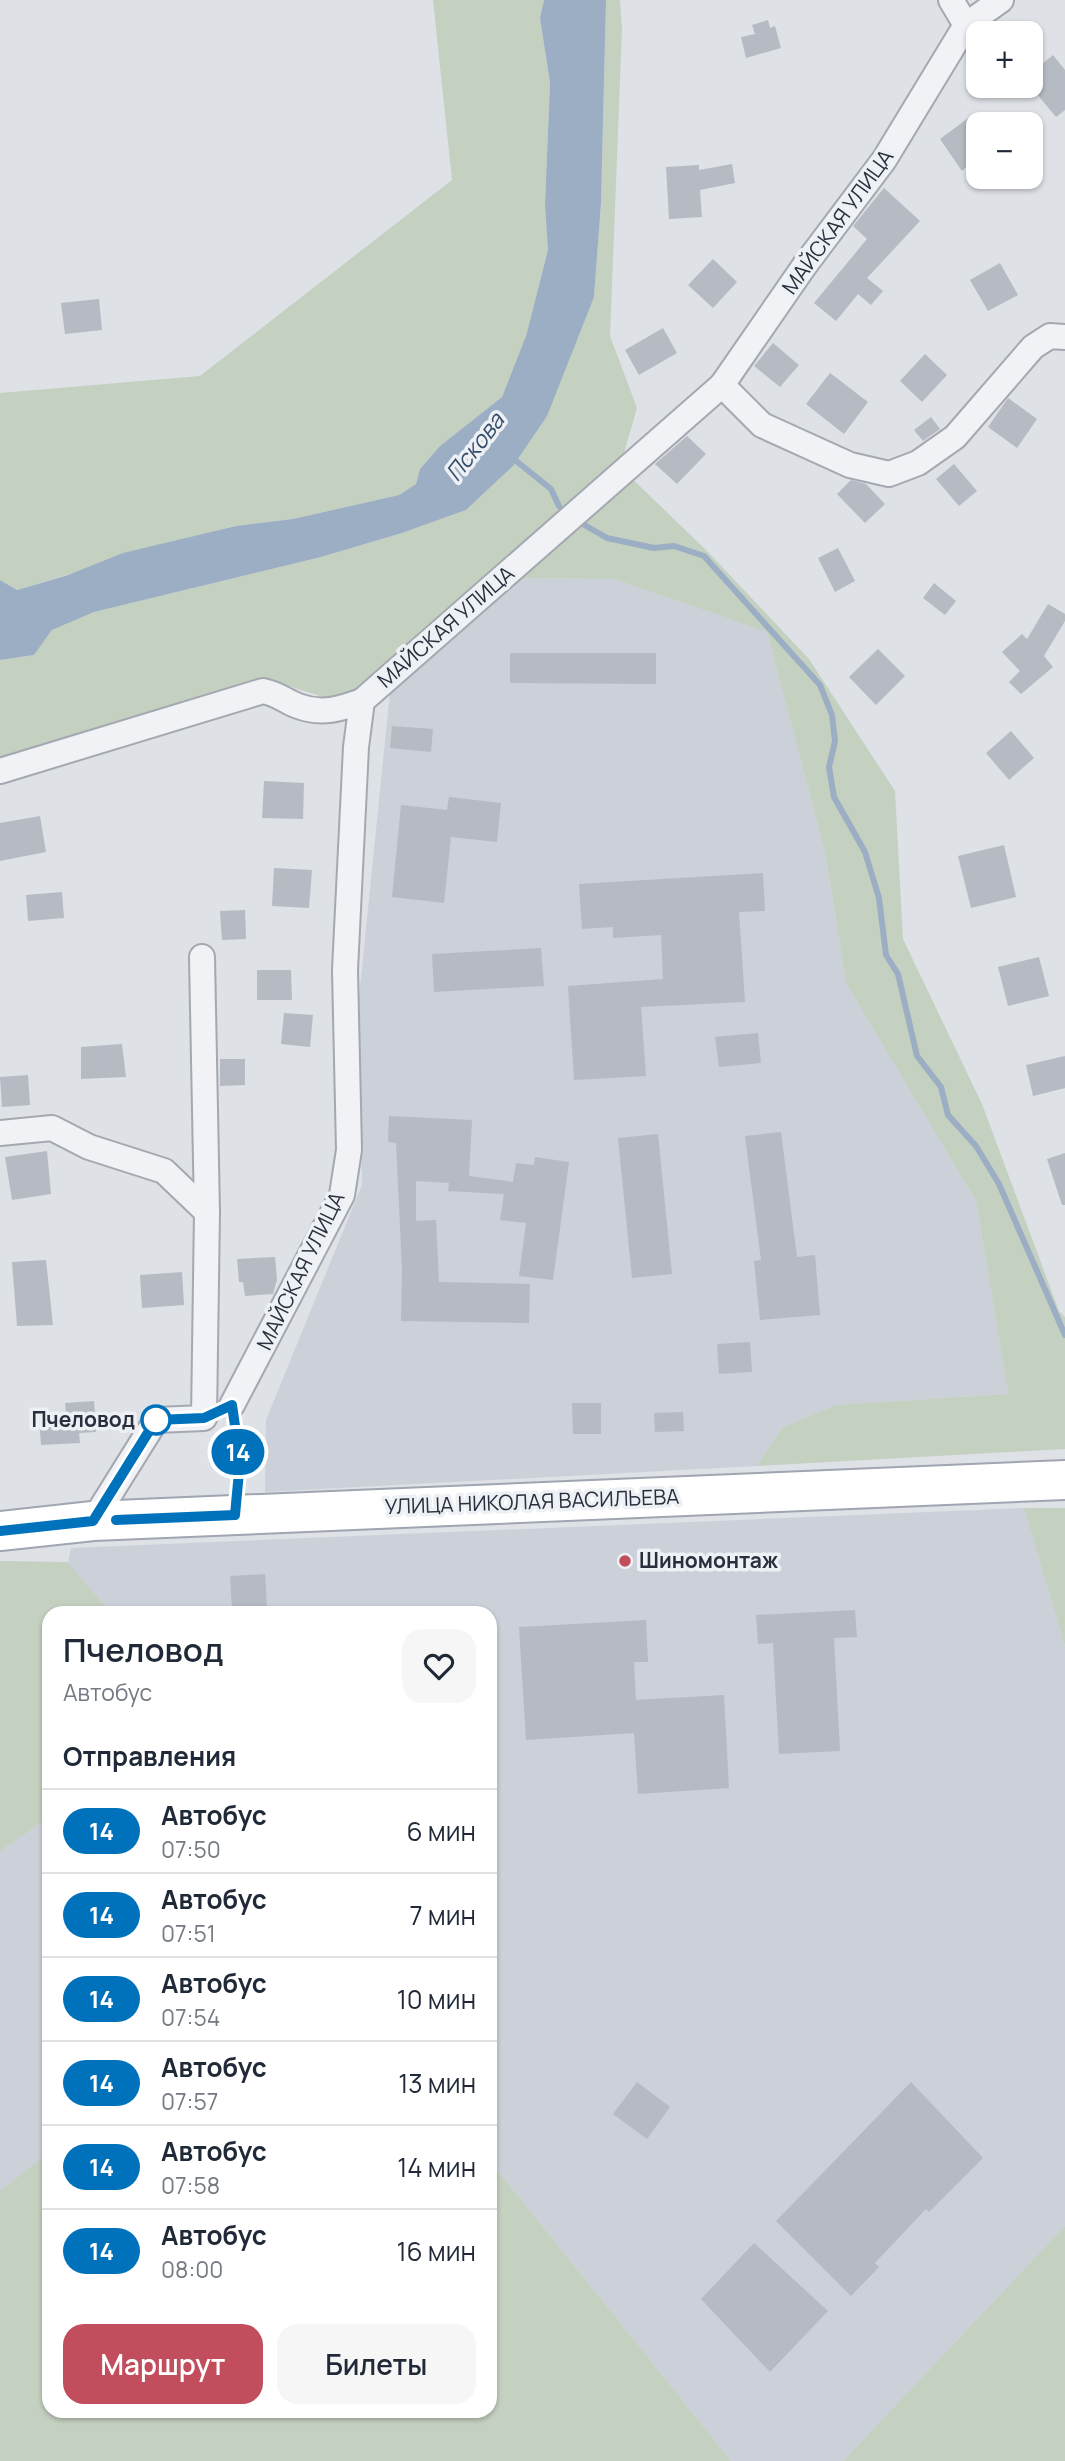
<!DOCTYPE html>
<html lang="ru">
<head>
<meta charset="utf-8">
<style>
  body { margin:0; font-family:Manrope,sans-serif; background:#f6f6f7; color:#1f2937; height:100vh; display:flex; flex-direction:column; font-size:26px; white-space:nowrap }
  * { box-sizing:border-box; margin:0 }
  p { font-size:23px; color:#747a83 }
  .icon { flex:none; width:38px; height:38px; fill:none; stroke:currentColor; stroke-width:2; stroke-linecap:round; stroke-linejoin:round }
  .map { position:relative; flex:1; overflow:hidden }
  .panel { position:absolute; left:42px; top:1606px; width:455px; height:812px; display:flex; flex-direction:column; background:#fff; border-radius:21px; box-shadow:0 2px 5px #0004 }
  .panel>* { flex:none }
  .badge { padding:0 14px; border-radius:23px; font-size:24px; line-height:46px }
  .fabs { position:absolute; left:966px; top:21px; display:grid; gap:14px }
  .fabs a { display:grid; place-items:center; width:77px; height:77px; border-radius:14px; background:#fff; box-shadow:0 2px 5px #0004; font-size:35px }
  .map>.badge { position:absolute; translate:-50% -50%; box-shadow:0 0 0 4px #fff }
  h2 { padding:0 21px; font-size:26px; line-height:63px }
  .round { display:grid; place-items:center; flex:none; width:74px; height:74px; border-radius:21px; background:#f6f6f7 }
  .overview { display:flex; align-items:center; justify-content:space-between; height:119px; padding:0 21px }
  h1 { font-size:33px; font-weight:600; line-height:52px }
  .primary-button { display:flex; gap:14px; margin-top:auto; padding:14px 21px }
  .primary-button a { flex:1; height:80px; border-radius:21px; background:#c24d5c; color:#fff; font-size:28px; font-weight:600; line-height:80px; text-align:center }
  .primary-button a+a { background:#f6f6f7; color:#1f2937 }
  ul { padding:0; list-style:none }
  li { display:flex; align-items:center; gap:21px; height:84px; padding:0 21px; border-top:2px solid #e0e1e3 }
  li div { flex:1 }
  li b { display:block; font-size:26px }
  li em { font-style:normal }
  li .badge { min-width:77px; font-weight:700; text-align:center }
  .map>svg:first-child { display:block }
  .built { fill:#ccd0d8 }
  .green { fill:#c4d0c0 }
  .water { fill:#9caec4 }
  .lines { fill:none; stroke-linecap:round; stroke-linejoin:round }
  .stream { stroke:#9caec4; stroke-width:6 }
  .building { fill:#b6bac3 }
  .street-casing { stroke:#a4a8b0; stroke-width:28 }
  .primary-casing { stroke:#9fa5b1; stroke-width:42 }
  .street { stroke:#f0f2f5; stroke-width:24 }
  .primary { stroke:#fff; stroke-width:38 }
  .line-casing { stroke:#fff; stroke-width:16 }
  .line { stroke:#0072bc; stroke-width:10 }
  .stop-dot { fill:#fff; stroke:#0072bc; stroke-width:3.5 }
  .poi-dot { fill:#c24d5c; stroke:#edf0f4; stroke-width:2.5 }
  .labels { text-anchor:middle; stroke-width:7; stroke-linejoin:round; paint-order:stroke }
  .street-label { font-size:21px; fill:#292f3c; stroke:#edf0f4 }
  .stop-label { font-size:21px; font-weight:bold; fill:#292f3c; stroke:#edf0f4; text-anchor:end }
  .poi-label { font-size:21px; font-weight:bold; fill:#292f3c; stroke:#edf0f4; text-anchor:start }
  .water-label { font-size:23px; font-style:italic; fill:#364d6c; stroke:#edf0f4 }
</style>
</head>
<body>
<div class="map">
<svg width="1065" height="2461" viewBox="0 0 1065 2461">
  <rect width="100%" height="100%" fill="#dee1e6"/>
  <g class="built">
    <polygon points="523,578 614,579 767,632 825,852 846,983 976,1201 1008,1394 836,1405 783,1427 757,1466 265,1492 266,1420 362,1185 359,998 390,692"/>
    <polygon points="1024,1508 1065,1646 1065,2226 843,2461 731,2461 490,2161 490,1614 58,1614 71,1548"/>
    <polygon points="49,1663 49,2152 0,2191 0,1851 15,1840"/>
  </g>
  <g class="green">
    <polygon points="433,0 544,0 540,18 550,83 545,205 548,250 526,336 502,397 440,446 420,469 416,484 399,495 293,519 236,526 191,537 17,590 0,580 0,393 200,376 452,180"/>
    <polygon points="606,0 620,0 622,29 610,336 637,408 620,467 707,551 809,659 895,791 903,939 982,1104 1059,1311 1065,1317 1065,1449 757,1466 783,1427 836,1405 1008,1394 976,1201 846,983 825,852 767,632 614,579 523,578 390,692 342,703 273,681 74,737 0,772 0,660 34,655 52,630 94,612 321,557 402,533 466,510 513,466 594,297 601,203"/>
    <polygon points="1024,1508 1065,1508 1065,1646"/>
    <polygon points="0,1561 67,1562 111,1613 49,1614 49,1817 0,1851"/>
    <polygon points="49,2152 49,2412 490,2412 490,2161 731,2461 0,2461 0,2191"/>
    <polygon points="1065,2226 1065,2461 843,2461"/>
  </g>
  <polygon class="water" points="544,0 606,0 601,203 594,297 547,416 513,466 466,510 402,533 321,557 94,612 52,630 34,655 0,660 0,580 17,590 68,575 123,553 236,526 293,519 399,495 416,484 420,469 440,446 502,397 526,336 548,250 545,205 550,83 540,18"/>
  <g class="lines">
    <g class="stream">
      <polyline points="510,456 551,489 559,506"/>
      <polyline points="581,523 607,538 654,548 674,546 704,556 820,685 832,715 835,741 829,767 834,797 865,852 879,898 886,955 898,974 917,1056 941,1087 948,1115 976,1146 999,1184 1065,1335"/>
    </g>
  </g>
  <g class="building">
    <polygon points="768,20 770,28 775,26 781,48 746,58 741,37 755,34 752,25"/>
    <polygon points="1053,55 1065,70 1065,110 1056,117 1031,87 1031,73"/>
    <polygon points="971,116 978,126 978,156 962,171 940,139"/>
    <polygon points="732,164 735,183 700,190 702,217 669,219 666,167 699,165 699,170"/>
    <polygon points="884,188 920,221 867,278 883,291 871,305 858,294 836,321 814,303 867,239 853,226"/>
    <polygon points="713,259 737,282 713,308 688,285"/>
    <polygon points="1000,263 1018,295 988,311 970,280"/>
    <polygon points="99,299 102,330 65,334 61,303"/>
    <polygon points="663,328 677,353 639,375 625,350"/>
    <polygon points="773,343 799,365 780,387 754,366"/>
    <polygon points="925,354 947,375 922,402 900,381"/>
    <polygon points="830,373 868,402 844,434 806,404"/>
    <polygon points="1008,398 1037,419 1017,448 988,427"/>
    <polygon points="931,417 940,429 923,441 914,430"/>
    <polygon points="687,436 706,454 677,484 655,464"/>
    <polygon points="954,464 977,491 959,506 936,479"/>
    <polygon points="851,480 866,484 885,504 865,523 837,494"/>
    <polygon points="838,548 855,581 835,592 818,558"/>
    <polygon points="934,583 956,601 945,615 923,598"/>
    <polygon points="1048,604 1065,614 1065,621 1044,656 1053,667 1021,694 1009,682 1020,671 1002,652 1022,634 1027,639"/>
    <polygon points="878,649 905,676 876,705 849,677"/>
    <polygon points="510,653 656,653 656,684 510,683"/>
    <polygon points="392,726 433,729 431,752 390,748"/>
    <polygon points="1011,731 1034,758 1009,780 986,753"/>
    <polygon points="264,781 304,783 303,819 262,818"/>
    <polygon points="449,797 501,803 497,842 451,837 444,903 392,897 401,805 447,810"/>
    <polygon points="40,816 46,852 0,861 0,823"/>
    <polygon points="1004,845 1016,897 971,908 958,856"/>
    <polygon points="274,868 312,870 309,908 272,906"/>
    <polygon points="763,873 765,911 739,912 745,1002 641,1007 646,1076 574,1080 568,986 663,979 661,935 613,938 613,927 582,929 579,884"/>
    <polygon points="62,892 64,918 28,921 26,895"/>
    <polygon points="245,910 246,939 222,940 220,911"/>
    <polygon points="541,948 544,986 434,992 432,954"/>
    <polygon points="1039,957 1049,996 1008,1006 998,967"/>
    <polygon points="257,970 291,970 292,1000 257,1000"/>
    <polygon points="284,1013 313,1015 310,1047 281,1044"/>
    <polygon points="758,1033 761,1063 719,1067 715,1037"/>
    <polygon points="122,1044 126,1077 81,1079 81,1047"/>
    <polygon points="1065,1056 1065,1088 1033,1096 1026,1065"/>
    <polygon points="220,1059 245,1059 245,1085 220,1086"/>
    <polygon points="28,1075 30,1105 2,1107 0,1077"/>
    <polygon points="389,1116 472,1120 469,1176 513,1182 516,1163 534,1165 535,1157 569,1162 553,1280 519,1276 526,1223 500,1220 504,1194 448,1191 449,1183 416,1181 416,1221 436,1220 439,1282 530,1284 529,1323 401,1321 402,1269 396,1143 388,1142"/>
    <polygon points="781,1132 797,1257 815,1255 820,1315 760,1320 754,1261 761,1260 745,1136"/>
    <polygon points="658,1134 672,1274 632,1278 618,1138"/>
    <polygon points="47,1151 51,1194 12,1200 5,1157"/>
    <polygon points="1065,1153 1065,1205 1062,1205 1047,1159"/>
    <polygon points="275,1257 277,1280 273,1294 245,1296 243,1282 239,1282 237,1259"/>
    <polygon points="46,1260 53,1325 17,1326 12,1262"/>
    <polygon points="182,1272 184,1305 142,1308 140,1275"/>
    <polygon points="750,1342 752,1372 719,1374 717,1344"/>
    <polygon points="94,1401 96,1432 79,1433 80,1443 41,1445 39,1417 66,1415 65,1403"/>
    <polygon points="572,1403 601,1403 601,1434 573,1434"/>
    <polygon points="683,1412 684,1431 655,1432 654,1413"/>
    <polygon points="265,1574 267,1607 232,1609 230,1576"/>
    <polygon points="855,1610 857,1637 834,1638 840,1751 779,1754 773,1643 758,1644 756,1615"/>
    <polygon points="646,1620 648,1662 634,1662 636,1700 724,1695 729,1788 638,1794 634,1733 526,1740 519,1627"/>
    <polygon points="637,2082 670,2107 647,2139 613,2114"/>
    <polygon points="911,2082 983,2158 929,2212 926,2209 875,2263 879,2267 851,2296 776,2221"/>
    <polygon points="754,2243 828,2311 770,2372 701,2299"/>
  </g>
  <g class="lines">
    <g class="street-casing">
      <g id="street">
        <polyline points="951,0 966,25"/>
        <polyline points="722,385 762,425 850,465 889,474 918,463 955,437 1033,347 1050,336 1065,337"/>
        <path d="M 0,771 L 263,691 C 278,694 285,701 298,706 C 322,715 340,709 362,701"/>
        <polyline points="202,957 207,1212"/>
        <polyline points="0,1133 52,1128 89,1147 164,1171 207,1212 204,1418 156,1420 93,1521"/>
        <polyline points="232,1405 342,1195 349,1150 345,970 356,747 362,701 722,385 805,265 884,160 966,25 1001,0"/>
      </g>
    </g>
    <g class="primary-casing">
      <polyline id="primary" points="0,1531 93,1521 1065,1480"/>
    </g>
    <use href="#street" class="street"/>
    <use href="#primary" class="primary"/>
  </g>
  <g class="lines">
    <g class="line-casing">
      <polyline id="line" points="0,1531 93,1521 156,1420 204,1418 232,1405 240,1461 235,1515 116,1520"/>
    </g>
    <use href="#line" class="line"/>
  </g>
  <circle class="stop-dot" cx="156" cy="1420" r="14"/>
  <circle class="poi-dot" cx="625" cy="1561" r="7"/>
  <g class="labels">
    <g class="street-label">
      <text transform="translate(838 222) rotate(-54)" y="7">МАЙСКАЯ УЛИЦА</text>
      <text transform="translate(446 627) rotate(-41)" y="7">МАЙСКАЯ УЛИЦА</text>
      <text transform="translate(301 1271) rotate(-64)" y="7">МАЙСКАЯ УЛИЦА</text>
      <text transform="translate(532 1502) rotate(-2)" y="7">УЛИЦА НИКОЛАЯ ВАСИЛЬЕВА</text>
    </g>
    <g class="stop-label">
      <text x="135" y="1427">Пчеловод</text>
    </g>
    <g class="poi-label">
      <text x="639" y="1568">Шиномонтаж</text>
    </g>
    <g class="water-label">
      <text transform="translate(475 447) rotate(-52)" y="8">Пскова</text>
    </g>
  </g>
</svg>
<div class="fabs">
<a>+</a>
<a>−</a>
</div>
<b class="badge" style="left:238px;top:1452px;background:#0072bc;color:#fff">14</b>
<section class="panel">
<div class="overview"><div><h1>Пчеловод</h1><p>Автобус</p></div><a class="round"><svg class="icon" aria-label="heart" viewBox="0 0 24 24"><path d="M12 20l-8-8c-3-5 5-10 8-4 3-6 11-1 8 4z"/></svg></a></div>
<h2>Отправления</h2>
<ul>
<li><span class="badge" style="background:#0072bc;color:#fff">14</span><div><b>Автобус</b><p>07:50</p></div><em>6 мин</em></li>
<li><span class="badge" style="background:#0072bc;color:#fff">14</span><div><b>Автобус</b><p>07:51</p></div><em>7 мин</em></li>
<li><span class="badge" style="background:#0072bc;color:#fff">14</span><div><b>Автобус</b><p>07:54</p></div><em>10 мин</em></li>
<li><span class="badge" style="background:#0072bc;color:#fff">14</span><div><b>Автобус</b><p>07:57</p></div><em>13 мин</em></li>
<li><span class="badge" style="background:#0072bc;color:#fff">14</span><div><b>Автобус</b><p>07:58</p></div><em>14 мин</em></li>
<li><span class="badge" style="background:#0072bc;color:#fff">14</span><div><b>Автобус</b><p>08:00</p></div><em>16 мин</em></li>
</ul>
<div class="primary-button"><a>Маршрут</a><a>Билеты</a></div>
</section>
</div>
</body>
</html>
